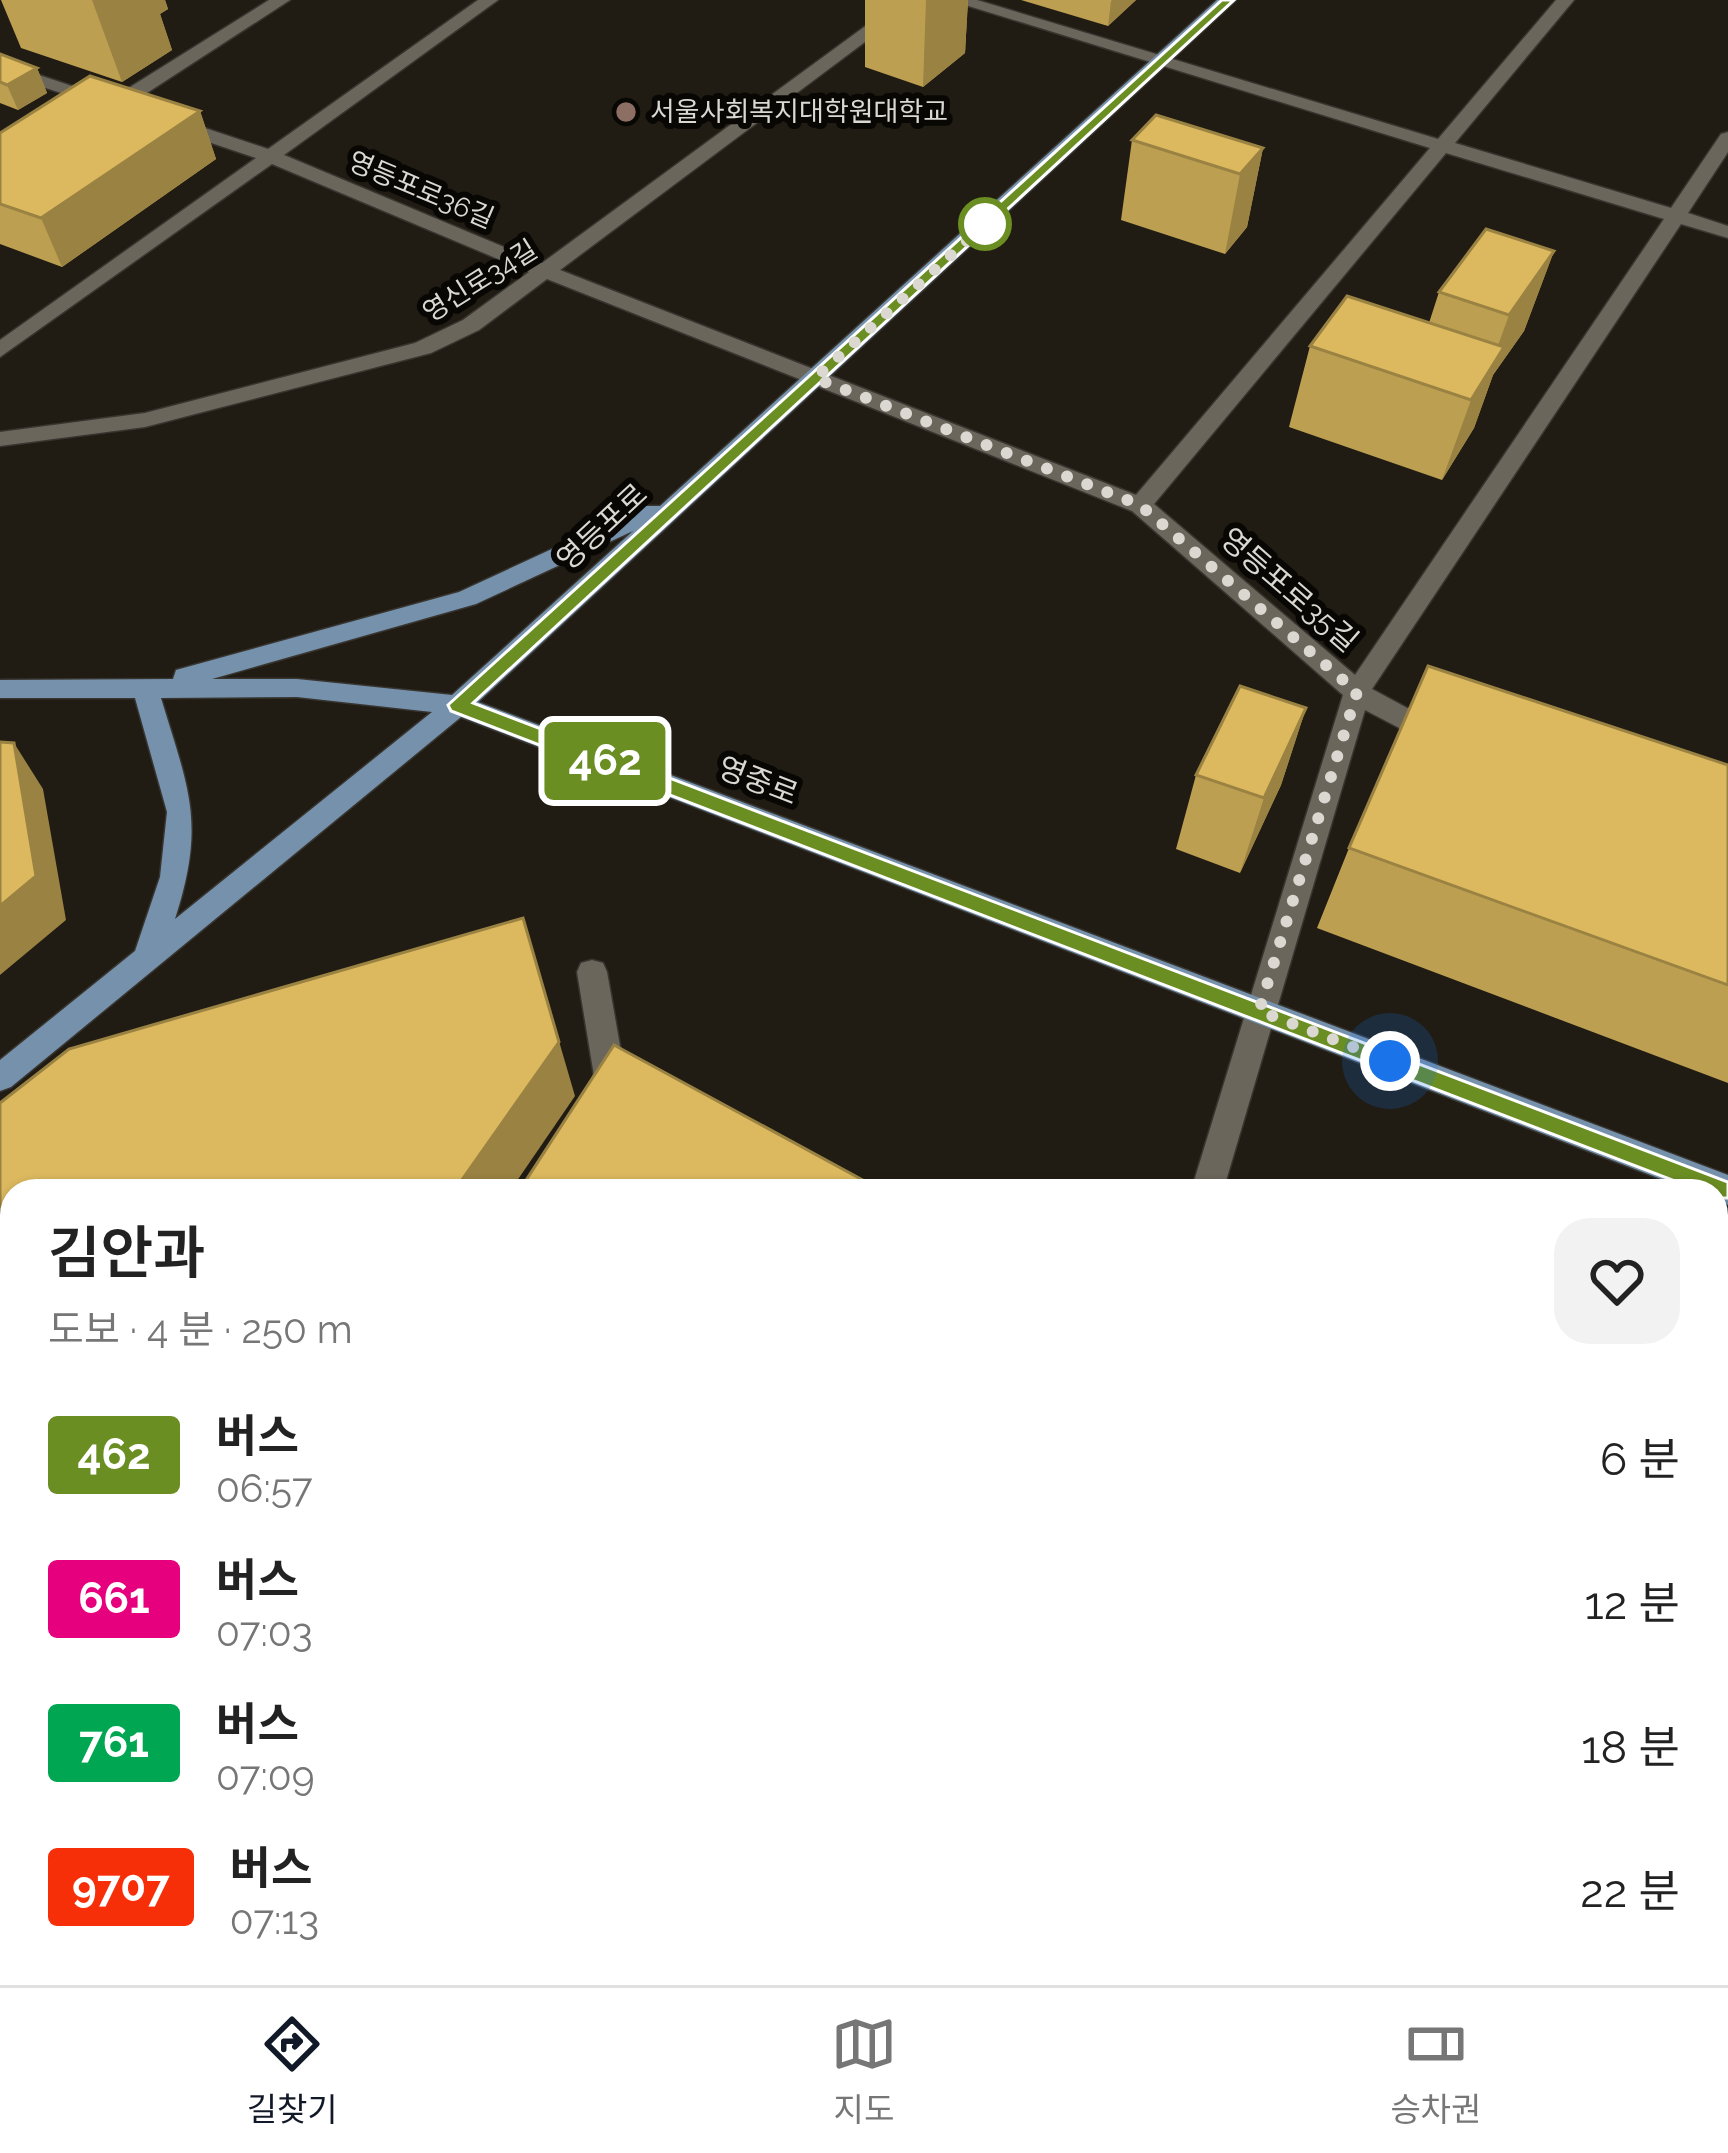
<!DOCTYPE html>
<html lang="ko">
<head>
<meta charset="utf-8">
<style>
  body { margin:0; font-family:Raleway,"Noto Sans KR",sans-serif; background:#f2f2f2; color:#222; height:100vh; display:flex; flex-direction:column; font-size:45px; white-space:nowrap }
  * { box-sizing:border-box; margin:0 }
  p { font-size:39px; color:#767676 }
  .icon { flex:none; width:66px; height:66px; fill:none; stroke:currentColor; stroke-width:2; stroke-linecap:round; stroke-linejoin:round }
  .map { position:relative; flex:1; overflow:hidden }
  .drawer { position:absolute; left:0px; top:1179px; width:1728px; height:807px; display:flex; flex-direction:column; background:#fff; border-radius:36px 36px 0 0; box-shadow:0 3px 9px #0004 }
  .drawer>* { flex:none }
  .badge { padding:0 24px; border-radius:9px; font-size:42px; line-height:78px }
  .you { position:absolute; width:60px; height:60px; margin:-30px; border:9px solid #fff; border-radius:50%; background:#1a73e8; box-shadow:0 0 0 18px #1a73e833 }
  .map>.badge { position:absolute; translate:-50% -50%; box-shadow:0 0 0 6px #fff }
  .round { display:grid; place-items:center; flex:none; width:126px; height:126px; border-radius:36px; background:#f2f2f2 }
  .overview { display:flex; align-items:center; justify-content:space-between; height:204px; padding:0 48px }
  h1 { font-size:57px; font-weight:600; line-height:90px }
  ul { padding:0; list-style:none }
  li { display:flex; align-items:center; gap:36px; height:144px; padding:0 48px }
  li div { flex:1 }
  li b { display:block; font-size:45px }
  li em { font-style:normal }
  li .badge { min-width:132px; font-weight:700; text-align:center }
  .tab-bar { display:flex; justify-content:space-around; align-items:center; height:168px; border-top:3px solid #e0e0e0; background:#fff; font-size:33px; color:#767676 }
  .tab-bar a { display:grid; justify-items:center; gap:6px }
  .tab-bar .selected { color:#111827 }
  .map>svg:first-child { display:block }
  .commercial { fill:#2c2213 }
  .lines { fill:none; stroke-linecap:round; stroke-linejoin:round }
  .minor-casing { stroke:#383530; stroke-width:3 }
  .major-casing { stroke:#383530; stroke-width:3 }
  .minor { fill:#6b665c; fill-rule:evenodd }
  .major { fill:#7591ac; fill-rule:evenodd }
  .wall { fill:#bd9f52 }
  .shaded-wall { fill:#9a8242 }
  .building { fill:#dcb95f; stroke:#9a8242; stroke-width:3 }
  .line { fill:#6b8e23; stroke:#fff; stroke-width:3 }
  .walk { stroke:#dbd8d2; stroke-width:12; stroke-dasharray:0 21.6 }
  .education-dot { fill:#8d6e63; stroke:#080704; stroke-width:4.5 }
  .stop-dot { fill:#fff; stroke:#6b8e23; stroke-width:6 }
  .labels { text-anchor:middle; stroke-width:12; stroke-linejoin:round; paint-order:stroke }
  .far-poi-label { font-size:27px; fill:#dbd8d2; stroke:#080704; text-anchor:start }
  .far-street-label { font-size:27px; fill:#dbd8d2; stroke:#080704 }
  .street-label { font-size:30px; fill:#dbd8d2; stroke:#080704 }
</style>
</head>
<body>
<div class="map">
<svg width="1728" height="1985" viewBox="0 0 1728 1985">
  <rect width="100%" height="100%" fill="#201c13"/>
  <polygon class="commercial" points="12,1269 12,1974 232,1974 229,1985 0,1985 0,1281"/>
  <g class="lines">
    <g class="minor-casing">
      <g id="minor">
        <polygon points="269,0 290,0 113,115 99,115 101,106 0,73 0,62 111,99"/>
        <path d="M 478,0 L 498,0 L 284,155 L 542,263 L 901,0 L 921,0 L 560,270 L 1136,495 L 1430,148 L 949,0 L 977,0 L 1438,139 L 1556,0 L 1574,0 L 1455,143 L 1671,208 L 1721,134 L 1728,132 L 1728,152 L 1688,213 L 1728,226 L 1728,238 L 1681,224 L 1372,689 L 1448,730 L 1452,737 L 1448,744 L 1430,744 L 1365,710 L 1223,1191 L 1191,1191 L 1343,695 L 1132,511 L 547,279 L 479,330 L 431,353 L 145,427 L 0,446 L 0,432 L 145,413 L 415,343 L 463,320 L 529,272 L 272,164 L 0,357 L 0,340 L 256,158 L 164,127 L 164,119 L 178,119 L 268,149 ZM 1446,153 L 1664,219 L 1355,675 L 1154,504 Z"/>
        <polygon points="592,960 603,963 607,972 626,1080 636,1092 631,1102 620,1105 601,1098 596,1088 577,972 581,963"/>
        <polygon points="12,1666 12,1712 0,1717 0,1671"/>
        <polygon points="1716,1671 1728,1676 1728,1716 1716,1711"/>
        <polygon points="0,1947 12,1952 12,1974 34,1974 38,1985 0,1985"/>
        <polygon points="575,1974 618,1974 614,1985 571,1985"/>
        <polygon points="952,1974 994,1974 991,1985 949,1985"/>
        <polygon points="1199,1974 1241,1974 1239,1985 1197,1985"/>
      </g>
    </g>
    <g class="major-casing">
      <path id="major" d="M 1217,0 L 1236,0 L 478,702 L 1728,1175 L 1728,1205 L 1716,1200 L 1716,1191 L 1692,1191 L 461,717 L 11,1087 L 0,1091 L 0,1060 L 135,951 L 160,877 L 167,812 L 135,698 L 0,698 L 0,680 L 173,679 L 176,670 L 459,592 L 645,506 L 660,506 ZM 633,531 L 452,695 L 297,679 L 212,679 L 476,604 ZM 297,697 L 432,712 L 175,919 C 206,822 189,791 161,698 Z"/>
    </g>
    <use href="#minor" class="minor"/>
    <use href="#major" class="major"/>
  </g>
  <g class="wall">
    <polygon points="1,0 165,0 168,9 160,14 172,50 122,82 21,48"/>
    <polygon points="865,0 968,0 965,53 923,87 865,67"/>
    <polygon points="1021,0 1136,0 1108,26"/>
    <polygon points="0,54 37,68 47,93 18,110 0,103"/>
    <polygon points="200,111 216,159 62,267 0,244 0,133"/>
    <polygon points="1132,140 1263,148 1247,227 1225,254 1121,220"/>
    <polygon points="1554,251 1524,331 1493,375 1474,428 1442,480 1289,427 1310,346 1429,323 1439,292"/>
    <polygon points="1306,708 1281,785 1240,873 1176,849 1196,775"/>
    <polygon points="1728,765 1728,1083 1317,928 1349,848"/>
  </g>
  <g class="shaded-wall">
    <polygon points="92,0 165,0 168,9 160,14 172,50 122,82"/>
    <polygon points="926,0 968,0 965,53 923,87"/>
    <polygon points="1112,0 1136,0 1108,26 1111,1"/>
    <polygon points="37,68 47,93 18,110 7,85"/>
    <polygon points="200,111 216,159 62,267 41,218"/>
    <polygon points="1263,148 1247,227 1225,254 1240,174"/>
    <polygon points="1554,251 1524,331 1493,375 1474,428 1442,480 1471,400 1488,373 1509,315"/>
    <polygon points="1306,708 1281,785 1240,873 1264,798"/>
    <polygon points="14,743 43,789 66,920 0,975 0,906"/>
    <polygon points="523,918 575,1096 510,1191 454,1191"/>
    <polygon points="12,1586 12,1603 0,1615 0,1598"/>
  </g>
  <g class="building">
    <polygon points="0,54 37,68 7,85 0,82"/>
    <polygon points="90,76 200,111 41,218 0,204 0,133"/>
    <polygon points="1156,115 1263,148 1240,174 1132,140"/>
    <polygon points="1486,229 1554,251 1509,315 1439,292"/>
    <polygon points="1347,296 1504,347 1471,400 1310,346"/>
    <polygon points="1428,666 1728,765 1728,985 1349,848"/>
    <polygon points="1240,686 1306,708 1264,798 1196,775"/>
    <polygon points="0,742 14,743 36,876 0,906"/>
    <polygon points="523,918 559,1042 454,1191 12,1191 12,1481 0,1469 0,1103 69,1049"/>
    <polygon points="614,1045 883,1191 519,1191"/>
    <polygon points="0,1516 12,1528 12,1586 0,1598"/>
  </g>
  <polygon class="line" points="1222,0 1234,0 473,703 1728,1182 1728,1198 1719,1198 451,711 448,705"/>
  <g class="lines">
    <polyline class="walk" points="985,224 992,218 815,378 1140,505 1357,692 1259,1011 1390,1061"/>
  </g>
  <circle class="education-dot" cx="626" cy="112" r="12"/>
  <circle class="stop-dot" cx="985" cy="224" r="24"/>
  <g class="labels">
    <g class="far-poi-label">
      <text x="650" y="121">서울사회복지대학원대학교</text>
    </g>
    <g class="far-street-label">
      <text transform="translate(421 190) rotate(23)" y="9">영등포로36길</text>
      <text transform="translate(480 281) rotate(-32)" y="9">영신로34길</text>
    </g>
    <g class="street-label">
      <text transform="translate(602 527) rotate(-43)" y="10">영등포로</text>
      <text transform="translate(1289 590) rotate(41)" y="10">영등포로35길</text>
      <text transform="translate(758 781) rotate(21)" y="10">영중로</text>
    </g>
  </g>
</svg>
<div class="you" style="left:1390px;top:1061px"></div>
<b class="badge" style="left:605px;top:761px;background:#6b8e23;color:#fff">462</b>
<section class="drawer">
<div class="overview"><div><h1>김안과</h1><p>도보 · 4 분 · 250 m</p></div><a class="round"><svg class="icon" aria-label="heart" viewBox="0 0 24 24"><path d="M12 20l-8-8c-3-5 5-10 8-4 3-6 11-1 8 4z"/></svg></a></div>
<ul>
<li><span class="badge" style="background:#6b8e23;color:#fff">462</span><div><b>버스</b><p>06:57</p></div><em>6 분</em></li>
<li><span class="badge" style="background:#e6007e;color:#fff">661</span><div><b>버스</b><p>07:03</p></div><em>12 분</em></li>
<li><span class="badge" style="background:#00a651;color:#fff">761</span><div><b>버스</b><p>07:09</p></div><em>18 분</em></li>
<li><span class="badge" style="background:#f72f08;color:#fff">9707</span><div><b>버스</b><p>07:13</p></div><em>22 분</em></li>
</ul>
</section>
</div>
<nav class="tab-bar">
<a class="selected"><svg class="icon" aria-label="directions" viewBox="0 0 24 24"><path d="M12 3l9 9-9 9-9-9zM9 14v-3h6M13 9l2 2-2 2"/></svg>길찾기</a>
<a><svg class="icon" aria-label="map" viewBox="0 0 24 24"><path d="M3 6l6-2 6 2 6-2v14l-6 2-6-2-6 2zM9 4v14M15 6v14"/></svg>지도</a>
<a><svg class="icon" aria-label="tickets" viewBox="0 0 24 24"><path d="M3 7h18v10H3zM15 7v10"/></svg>승차권</a>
</nav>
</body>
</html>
